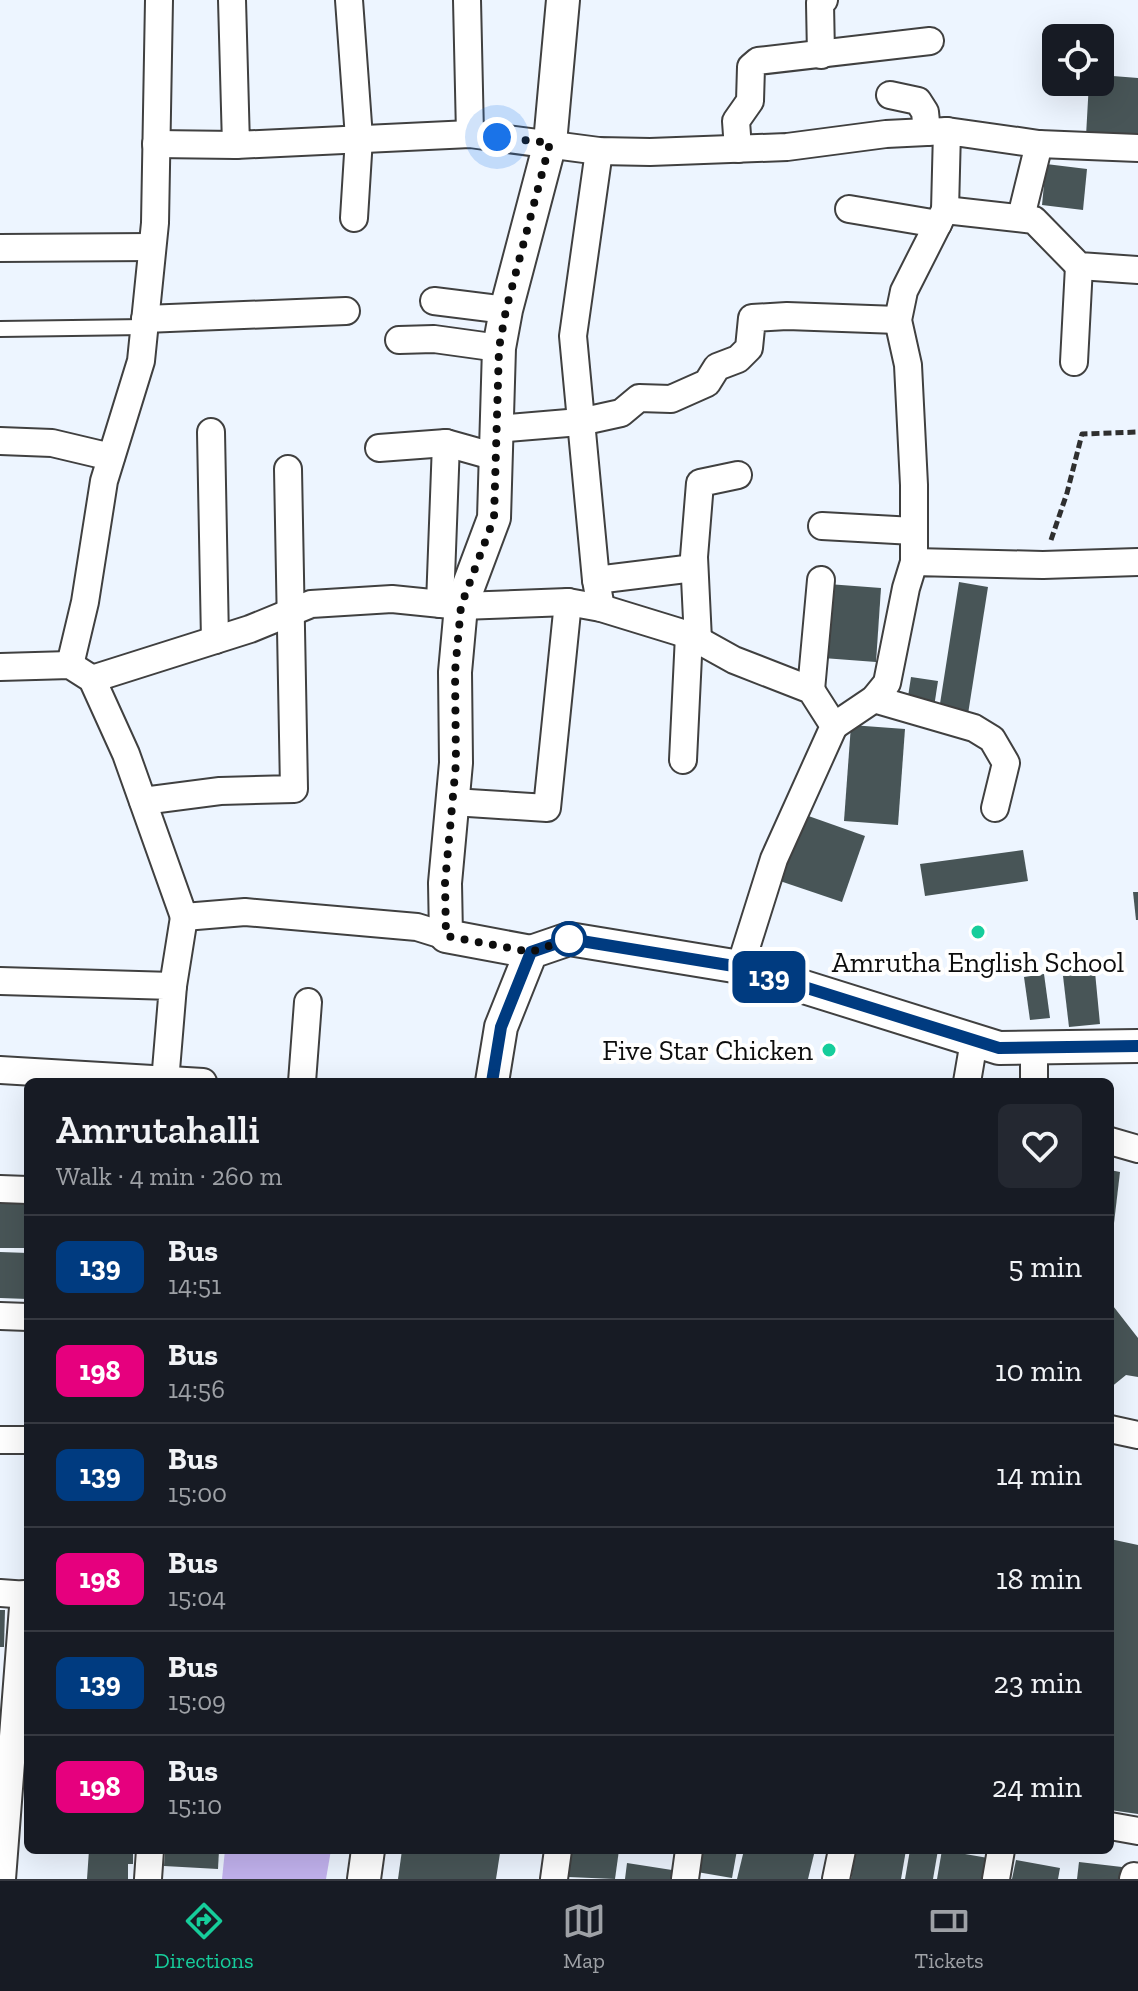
<!DOCTYPE html>
<html lang="en">
<head>
<meta charset="utf-8">
<style>
  body { margin:0; font-family:"Zilla Slab",serif; background:#242831; color:#f1f3f6; height:100vh; display:flex; flex-direction:column; font-size:30px; white-space:nowrap }
  * { box-sizing:border-box; margin:0 }
  p { font-size:26px; color:#9ea1a6 }
  .icon { flex:none; width:44px; height:44px; fill:none; stroke:currentColor; stroke-width:2; stroke-linecap:round; stroke-linejoin:round }
  .map { position:relative; flex:1; overflow:hidden }
  .details { position:absolute; left:24px; top:1078px; width:1090px; height:776px; display:flex; flex-direction:column; background:#171b24; border-radius:12px; box-shadow:0 8px 32px #0002 }
  .details>* { flex:none }
  .badge { padding:0 16px; border-radius:12px; font-size:28px; line-height:52px }
  .buttons { position:absolute; left:1042px; top:24px; display:grid; gap:16px }
  .buttons a { display:grid; place-items:center; width:72px; height:72px; border-radius:12px; background:#171b24; box-shadow:0 8px 32px #0002; font-size:40px }
  .you { position:absolute; width:40px; height:40px; margin:-20px; border:6px solid #fff; border-radius:50%; background:#1a73e8; box-shadow:0 0 0 12px #1a73e833 }
  .map>.badge { position:absolute; translate:-50% -50%; box-shadow:0 0 0 4px #fff }
  .round { display:grid; place-items:center; flex:none; width:84px; height:84px; border-radius:12px; background:#242831 }
  .overview { display:flex; align-items:center; justify-content:space-between; height:136px; padding:0 32px }
  h1 { font-size:38px; font-weight:600; line-height:60px }
  ul { padding:0; list-style:none }
  li { display:flex; align-items:center; gap:24px; height:104px; padding:0 32px; border-top:2px solid #363941 }
  li div { flex:1 }
  li b { display:block; font-size:30px }
  li em { font-style:normal }
  li .badge { min-width:88px; font-weight:700; text-align:center }
  .dock { display:flex; justify-content:space-around; align-items:center; height:112px; border-top:2px solid #363941; background:#171b24; font-size:22px; color:#9ea1a6 }
  .dock a { display:grid; justify-items:center; gap:4px }
  .dock .selected { color:#16cd9b }
  .map>svg:first-child { display:block }
  .green { fill:#c2b2ee }
  .building { fill:#485557 }
  .lines { fill:none; stroke-linecap:round; stroke-linejoin:round }
  .service-casing { stroke:#404040; stroke-width:18 }
  .minor-casing { stroke:#404040; stroke-width:30 }
  .tertiary-casing { stroke:#404040; stroke-width:36 }
  .path { stroke:#2f2f2f; stroke-width:5; stroke-dasharray:8 4; stroke-linecap:butt }
  .service { stroke:#fff; stroke-width:14 }
  .minor { stroke:#fff; stroke-width:26 }
  .tertiary { stroke:#fff; stroke-width:32 }
  .line-casing { stroke:#fff; stroke-width:18 }
  .line { stroke:#003b80; stroke-width:12 }
  .walk { stroke:#0d0d0d; stroke-width:8; stroke-dasharray:0 14.4 }
  .poi-dot { fill:#16cd9b; stroke:#fff; stroke-width:3 }
  .stop-dot { fill:#fff; stroke:#003b80; stroke-width:4 }
  .labels { text-anchor:middle; stroke-width:8; stroke-linejoin:round; paint-order:stroke }
  .poi-label { font-size:28px; fill:#0d0d0d; stroke:#fff }
</style>
</head>
<body>
<div class="map">
<svg width="1138" height="1879" viewBox="0 0 1138 1879">
  <rect width="100%" height="100%" fill="#edf5ff"/>
  <polygon class="green" points="225,1850 331,1850 326,1879 222,1879"/>
  <g class="building">
    <polygon points="1100,75 1138,78 1138,139 1086,136 1089,82 1100,82"/>
    <polygon points="1046,164 1087,169 1083,210 1042,205"/>
    <polygon points="959,582 988,587 968,714 939,710"/>
    <polygon points="828,584 881,588 876,662 823,658"/>
    <polygon points="911,677 938,681 934,707 907,703"/>
    <polygon points="851,725 905,729 898,825 844,821"/>
    <polygon points="800,813 865,836 842,902 777,880"/>
    <polygon points="1023,850 1028,881 925,896 920,864"/>
    <polygon points="1133,892 1138,892 1138,920 1136,920"/>
    <polygon points="1095,972 1100,1024 1069,1027 1063,976"/>
    <polygon points="1044,974 1050,1018 1030,1020 1024,977"/>
    <polygon points="1110,1170 1120,1172 1112,1240 1110,1239"/>
    <rect x="0" y="1204" width="28" height="44"/>
    <polygon points="0,1252 28,1253 28,1299 0,1298"/>
    <polygon points="1110,1302 1138,1338 1138,1377 1126,1375 1110,1388"/>
    <polygon points="1110,1539 1138,1545 1138,1814 1110,1810"/>
    <polygon points="0,1610 5,1610 4,1647 0,1647"/>
    <polygon points="89,1850 133,1850 133,1864 128,1864 128,1879 87,1879"/>
    <polygon points="165,1850 219,1850 218,1869 164,1866"/>
    <polygon points="402,1850 476,1850 500,1853 496,1879 398,1879"/>
    <polygon points="572,1850 619,1850 615,1879 568,1877"/>
    <polygon points="700,1850 737,1850 732,1878 697,1872"/>
    <polygon points="744,1850 815,1850 808,1879 737,1879"/>
    <polygon points="856,1850 906,1850 901,1879 851,1879"/>
    <polygon points="910,1850 938,1850 933,1879 905,1879"/>
    <polygon points="942,1850 988,1858 984,1879 937,1879"/>
    <polygon points="1016,1860 1060,1868 1058,1879 1012,1879"/>
    <polygon points="1079,1862 1122,1867 1121,1879 1077,1879"/>
    <polygon points="627,1863 672,1870 671,1879 625,1879"/>
  </g>
  <g class="lines">
    <g class="service-casing">
      <polyline id="service" points="0,329 144,327"/>
    </g>
    <g class="minor-casing">
      <g id="minor">
        <polyline points="232,0 236,145 470,134 599,151 650,152 787,147 886,134 947,131"/>
        <polyline points="349,0 359,138 354,218"/>
        <polyline points="467,0 470,134"/>
        <polyline points="821,55 820,3 824,0"/>
        <polyline points="890,95 918,101 925,112 927,132"/>
        <polyline points="156,144 236,145"/>
        <polyline points="1039,144 1138,148"/>
        <polyline points="738,149 736,121 750,101 751,67 758,61 930,41"/>
        <polyline points="599,151 573,336 596,580 601,608"/>
        <polyline points="849,209 938,224"/>
        <polyline points="945,210 947,131 1039,144 1021,217"/>
        <polyline points="0,248 152,247"/>
        <polyline points="434,301 506,310"/>
        <polyline points="145,319 346,311"/>
        <polyline points="399,340 434,339 499,348"/>
        <polyline points="1074,362 1079,266"/>
        <polyline points="495,429 580,422 621,413 639,398 671,399 707,383 717,367 738,359 749,348 752,318 787,316 898,320"/>
        <polyline points="211,432 215,640"/>
        <polyline points="0,441 52,443 111,457"/>
        <polyline points="379,448 446,443 496,457"/>
        <polyline points="822,526 914,531"/>
        <polyline points="914,562 914,485 908,365 898,320 904,291 945,210 1034,220 1079,266 1138,270"/>
        <polyline points="596,580 694,568"/>
        <polyline points="440,604 446,443"/>
        <polyline points="698,640 694,557 700,483 738,475"/>
        <polyline points="70,665 85,602 104,481 141,361 155,223 159,0"/>
        <polyline points="0,667 70,665 92,679 126,754 184,917 245,912 417,927 446,936"/>
        <polyline points="92,679 250,629 311,604 392,599 461,606 568,602 601,608 689,635 734,660 811,690 834,726 774,859 740,967"/>
        <polyline points="811,690 821,580"/>
        <polyline points="874,699 974,728 992,739 1006,763 995,808"/>
        <polyline points="834,726 874,699 887,683 906,588 914,562 1043,565 1138,562"/>
        <polyline points="683,760 689,635"/>
        <polyline points="143,801 220,791 294,789 288,469"/>
        <polyline points="453,802 547,808 568,602"/>
        <polyline points="0,981 173,986 165,1082"/>
        <polyline points="173,986 184,917"/>
        <polyline points="0,1070 203,1082"/>
        <polyline points="302,1082 308,1002"/>
        <polyline points="967,1082 974,1041"/>
        <polyline points="1034,1082 1034,1048"/>
        <polyline points="1110,1141 1138,1149"/>
        <polyline points="0,1189 28,1190"/>
        <polyline points="0,1316 28,1317"/>
        <polyline points="1110,1429 1138,1435"/>
        <polyline points="0,1440 28,1440"/>
        <polyline points="0,1593 28,1595"/>
        <polyline points="1110,1826 1138,1831"/>
        <polyline points="2,1879 24,1594"/>
        <polyline points="148,1879 150,1850"/>
        <polyline points="554,1879 558,1850"/>
        <polyline points="685,1879 689,1850"/>
        <polyline points="836,1879 842,1850"/>
        <polyline points="996,1879 1001,1850"/>
        <polyline points="1133,1879 1134,1876 1138,1877"/>
      </g>
    </g>
    <g class="tertiary-casing">
      <g id="tertiary">
        <polyline points="531,952 446,936 445,883 456,763 455,672 461,606 494,518 499,348 506,310 550,143 563,0"/>
        <polyline points="492,1082 501,1027 531,952 569,939 740,967 999,1048 1138,1046"/>
        <polyline points="364,1879 368,1850"/>
      </g>
    </g>
    <polyline class="path" points="1051,540 1067,493 1082,434 1138,432"/>
    <use href="#service" class="service"/>
    <use href="#minor" class="minor"/>
    <use href="#tertiary" class="tertiary"/>
  </g>
  <g class="lines">
    <g class="line-casing">
      <polyline id="line" points="492,1082 501,1027 531,952 569,939 740,967 999,1048 1138,1046"/>
    </g>
    <use href="#line" class="line"/>
    <polyline class="walk" points="497,137 550,143 506,310 499,348 494,518 461,606 455,672 456,763 445,883 446,936 531,952 569,939"/>
  </g>
  <g class="poi-dot">
    <circle cx="978" cy="932" r="8"/>
    <circle cx="829" cy="1050" r="8"/>
  </g>
  <circle class="stop-dot" cx="569" cy="939" r="16"/>
  <g class="labels">
    <g class="poi-label">
      <text x="978" y="972">Amrutha English School</text>
      <text x="813" y="1060" text-anchor="end">Five Star Chicken</text>
    </g>
  </g>
</svg>
<div class="buttons">
<a><svg class="icon" aria-label="locate" viewBox="0 0 24 24"><circle cx="12" cy="12" r="6"/><path d="M12 2v4M12 18v4M2 12h4M18 12h4"/></svg></a>
</div>
<div class="you" style="left:497px;top:137px"></div>
<b class="badge" style="left:769px;top:977px;background:#003b80;color:#fff">139</b>
<section class="details">
<div class="overview"><div><h1>Amrutahalli</h1><p>Walk · 4 min · 260 m</p></div><a class="round"><svg class="icon" aria-label="heart" viewBox="0 0 24 24"><path d="M12 20l-8-8c-3-5 5-10 8-4 3-6 11-1 8 4z"/></svg></a></div>
<ul>
<li><span class="badge" style="background:#003b80;color:#fff">139</span><div><b>Bus</b><p>14:51</p></div><em>5 min</em></li>
<li><span class="badge" style="background:#e6007e;color:#fff">198</span><div><b>Bus</b><p>14:56</p></div><em>10 min</em></li>
<li><span class="badge" style="background:#003b80;color:#fff">139</span><div><b>Bus</b><p>15:00</p></div><em>14 min</em></li>
<li><span class="badge" style="background:#e6007e;color:#fff">198</span><div><b>Bus</b><p>15:04</p></div><em>18 min</em></li>
<li><span class="badge" style="background:#003b80;color:#fff">139</span><div><b>Bus</b><p>15:09</p></div><em>23 min</em></li>
<li><span class="badge" style="background:#e6007e;color:#fff">198</span><div><b>Bus</b><p>15:10</p></div><em>24 min</em></li>
</ul>
</section>
</div>
<nav class="dock">
<a class="selected"><svg class="icon" aria-label="directions" viewBox="0 0 24 24"><path d="M12 3l9 9-9 9-9-9zM9 14v-3h6M13 9l2 2-2 2"/></svg>Directions</a>
<a><svg class="icon" aria-label="map" viewBox="0 0 24 24"><path d="M3 6l6-2 6 2 6-2v14l-6 2-6-2-6 2zM9 4v14M15 6v14"/></svg>Map</a>
<a><svg class="icon" aria-label="tickets" viewBox="0 0 24 24"><path d="M3 7h18v10H3zM15 7v10"/></svg>Tickets</a>
</nav>
</body>
</html>
